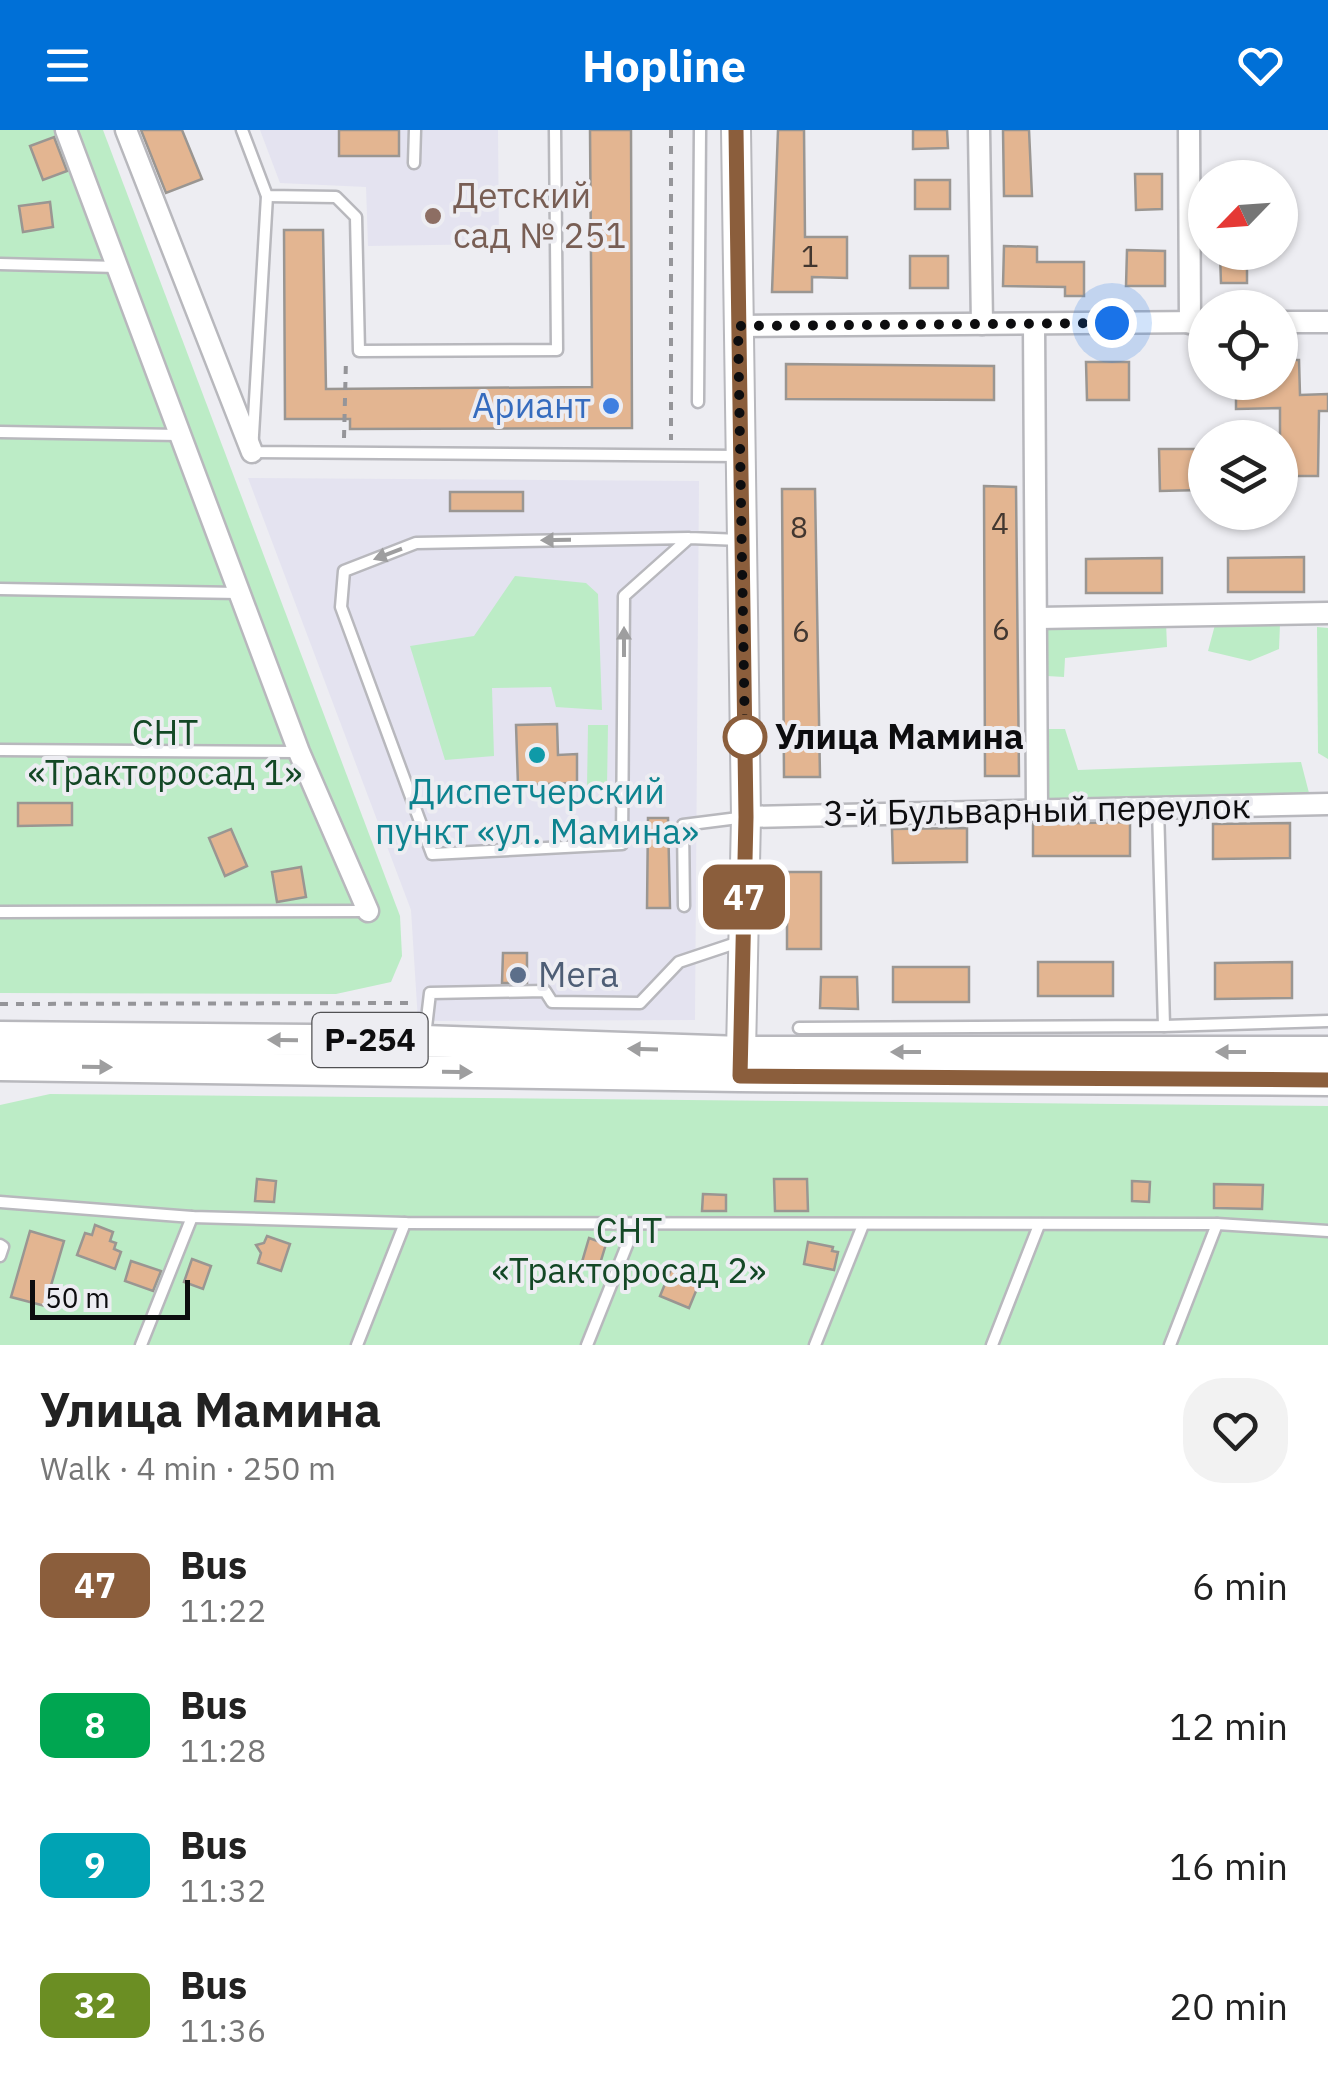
<!DOCTYPE html>
<html lang="en">
<head>
<meta charset="utf-8">
<style>
  body { margin:0; font-family:"IBM Plex Sans",sans-serif; background:#f2f2f2; color:#222; height:100vh; display:flex; flex-direction:column; font-size:38px; white-space:nowrap }
  * { box-sizing:border-box; margin:0 }
  p { font-size:32px; color:#767676 }
  .icon { flex:none; width:55px; height:55px; fill:none; stroke:currentColor; stroke-width:2; stroke-linecap:round; stroke-linejoin:round }
  .map { position:relative; height:1215px; overflow:hidden }
  .details { display:flex; flex-direction:column; background:#fff; flex:1 }
  .details>* { flex:none }
  .badge { padding:0 20px; border-radius:15px; font-size:35px; line-height:65px }
  .needle { width:65px; rotate:245deg }
  .buttons { position:absolute; left:1188px; top:30px; display:grid; gap:20px }
  .buttons a { display:grid; place-items:center; width:110px; height:110px; border-radius:50%; background:#fff; box-shadow:0 2px 8px #0004; font-size:50px }
  .scale { position:absolute; left:30px; bottom:25px; width:160px; box-sizing:border-box; padding-left:10px; border:5px solid #0d0d0f; border-top:0; font-size:28px; line-height:35px; white-space:nowrap; color:#0d0d0f; -webkit-text-stroke:8px #ededf2; paint-order:stroke }
  .you { position:absolute; width:50px; height:50px; margin:-25px; border:8px solid #fff; border-radius:50%; background:#1a73e8; box-shadow:0 0 0 15px #1a73e833 }
  .map>.badge { position:absolute; translate:-50% -50%; box-shadow:0 0 0 5px #fff }
  .round { display:grid; place-items:center; flex:none; width:105px; height:105px; border-radius:40px; background:#f2f2f2 }
  .head { display:flex; align-items:center; justify-content:space-between; height:170px; padding:0 40px }
  h1 { font-size:48px; font-weight:800; line-height:75px }
  ul { padding:0; list-style:none }
  li { display:flex; align-items:center; gap:30px; height:140px; padding:0 40px }
  li div { flex:1 }
  li b { display:block; font-size:38px }
  li em { font-style:normal }
  li .badge { min-width:110px; font-weight:700; text-align:center }
  header { display:flex; justify-content:space-between; align-items:center; height:130px; padding:0 40px; background:#0070d7; color:#fff; font-size:45px; font-weight:800 }
  .map>svg:first-child { display:block }
  .built { fill:#e4e3f0 }
  .green { fill:#bcecc6 }
  .building { fill:#e3b591; stroke:#9a9692; stroke-width:2.5 }
  .lines { fill:none; stroke-linecap:round; stroke-linejoin:round }
  .lane-casing { stroke:#b8b8bd; stroke-width:15 }
  .street-casing { stroke:#b8b8bd; stroke-width:25 }
  .secondary-casing { stroke:#b8b8bd; stroke-width:32 }
  .primary-casing { stroke:#b8b8bd; stroke-width:35 }
  .path { stroke:#959599; stroke-width:4; stroke-dasharray:8 8; stroke-linecap:butt }
  .lane { stroke:#fff; stroke-width:10 }
  .street { stroke:#fff; stroke-width:20 }
  .secondary { stroke:#fff; stroke-width:28 }
  .primary { stroke:#fff; stroke-width:30 }
  .oneway { fill:#9e9e9f }
  .line-casing { stroke:#fff; stroke-width:22 }
  .line { stroke:#8b5e3c; stroke-width:15 }
  .walk { stroke:#0d0d0f; stroke-width:10; stroke-dasharray:0 18 }
  .education-dot { fill:#8d6e63; stroke:#ededf2; stroke-width:4 }
  .shop-dot { fill:#3f7fe0; stroke:#ededf2; stroke-width:4 }
  .stop-dot { fill:#fff; stroke:#8b5e3c; stroke-width:5 }
  .culture-dot { fill:#0f9aa8; stroke:#ededf2; stroke-width:4 }
  .service-dot { fill:#5c6f8a; stroke:#ededf2; stroke-width:4 }
  .labels { text-anchor:middle; stroke-width:8; stroke-linejoin:round; paint-order:stroke }
  .number-label { font-size:30px; fill:#423730 }
  .shield { fill:#ededf2; stroke:#505053; stroke-width:2.5 }
  .shield-label { font-size:32px; font-weight:bold; fill:#0d0d0f }
  .education-label { font-size:35px; fill:#785e54; stroke:#ededf2; text-anchor:start }
  .shop-label { font-size:35px; fill:#366cbe; stroke:#ededf2; text-anchor:end }
  .park-label { font-size:35px; fill:#134825; stroke:#ededf2 }
  .stop-label { font-size:35px; font-weight:bold; fill:#0d0d0f; stroke:#ededf2; text-anchor:start }
  .culture-label { font-size:35px; fill:#0d838f; stroke:#ededf2 }
  .street-label { font-size:35px; fill:#0d0d0f; stroke:#ededf2 }
  .service-label { font-size:35px; fill:#4e5e75; stroke:#ededf2; text-anchor:start }
</style>
</head>
<body>
<header><svg class="icon" aria-label="menu" viewBox="0 0 24 24"><path d="M4 6h16M4 12h16M4 18h16"/></svg>Hopline<svg class="icon" aria-label="heart" viewBox="0 0 24 24"><path d="M12 20l-8-8c-3-5 5-10 8-4 3-6 11-1 8 4z"/></svg></header>
<div class="map">
<svg width="1328" height="1215" viewBox="0 0 1328 1215">
  <rect width="100%" height="100%" fill="#ededf2"/>
  <g class="built">
    <polygon points="260,0 498,0 499,114 368,116 366,57 280,53"/>
    <polygon points="248,348 699,351 695,890 418,891 411,780"/>
  </g>
  <g class="green">
    <polygon points="0,0 103,0 400,786 402,826 391,852 336,864 0,863"/>
    <polygon points="515,446 586,453 598,464 602,580 556,577 551,557 492,558 494,626 445,630 410,516 474,506"/>
    <polygon points="1216,491 1280,494 1279,519 1250,531 1208,521"/>
    <polygon points="1166,492 1167,517 1065,528 1064,547 1047,546 1047,495"/>
    <polygon points="1317,497 1328,498 1328,629 1318,623"/>
    <polygon points="588,595 608,595 607,658 587,658"/>
    <polygon points="1045,599 1065,599 1078,640 1301,632 1309,663 1048,671"/>
    <polygon points="50,964 1328,976 1328,1215 0,1215 0,975"/>
  </g>
  <g class="building">
    <polygon points="141,0 182,0 202,49 166,63"/>
    <rect x="339" y="0" width="60" height="26"/>
    <polygon points="590,0 631,0 632,298 350,299 350,289 285,289 284,100 323,100 326,259 592,257"/>
    <polygon points="778,0 804,0 805,107 847,107 847,148 812,147 812,162 772,162"/>
    <polygon points="913,0 947,0 948,18 913,19"/>
    <polygon points="1003,0 1029,0 1032,66 1004,66"/>
    <polygon points="54,7 67,41 43,50 30,16"/>
    <polygon points="1135,44 1162,44 1162,79 1136,80"/>
    <rect x="915" y="50" width="35" height="29"/>
    <polygon points="50,72 53,97 23,102 19,76"/>
    <polygon points="1004,116 1037,117 1037,132 1084,132 1084,166 1065,166 1065,157 1003,156"/>
    <polygon points="1127,120 1165,121 1165,156 1126,156"/>
    <polygon points="1220,124 1247,124 1247,153 1221,153"/>
    <rect x="910" y="126" width="38" height="32"/>
    <polygon points="1280,230 1299,230 1300,265 1328,264 1328,281 1319,281 1318,346 1280,346 1280,278 1236,279 1236,252 1280,252"/>
    <polygon points="1086,232 1129,232 1129,270 1087,270"/>
    <polygon points="786,234 994,236 994,270 786,269"/>
    <polygon points="1159,319 1199,319 1200,360 1160,361"/>
    <polygon points="984,356 1016,357 1019,646 985,646"/>
    <polygon points="782,359 815,359 820,647 784,647"/>
    <rect x="450" y="362" width="73" height="19"/>
    <polygon points="1304,427 1304,462 1228,462 1228,428"/>
    <polygon points="1162,428 1162,463 1086,463 1086,429"/>
    <polygon points="557,594 558,625 577,624 577,653 518,655 516,595"/>
    <polygon points="18,673 72,673 72,695 18,696"/>
    <polygon points="648,688 668,688 670,778 647,778"/>
    <polygon points="1130,692 1130,726 1033,726 1033,694"/>
    <polygon points="1290,693 1290,728 1213,729 1213,694"/>
    <polygon points="967,698 967,732 893,733 892,699"/>
    <polygon points="231,699 247,736 225,746 209,708"/>
    <polygon points="301,737 306,767 277,772 272,742"/>
    <rect x="787" y="742" width="34" height="77"/>
    <polygon points="503,823 527,823 527,853 502,853"/>
    <rect x="1038" y="832" width="75" height="34"/>
    <polygon points="1292,832 1292,868 1215,869 1215,833"/>
    <rect x="893" y="837" width="76" height="35"/>
    <polygon points="821,847 857,847 858,879 820,878"/>
    <polygon points="257,1049 276,1051 274,1072 255,1071"/>
    <polygon points="774,1049 807,1049 808,1081 775,1081"/>
    <polygon points="1132,1051 1150,1052 1149,1072 1132,1071"/>
    <polygon points="1214,1054 1263,1055 1262,1079 1214,1078"/>
    <polygon points="703,1064 726,1065 726,1081 702,1081"/>
    <polygon points="95,1095 113,1102 110,1111 116,1113 114,1119 121,1122 115,1139 77,1125 85,1103 92,1105"/>
    <polygon points="30,1101 64,1111 45,1176 11,1167"/>
    <polygon points="267,1106 290,1114 281,1141 258,1133 261,1123 256,1115 264,1113"/>
    <polygon points="589,1108 606,1114 599,1137 582,1132"/>
    <polygon points="808,1112 833,1117 832,1121 838,1122 834,1140 804,1134"/>
    <polygon points="192,1129 211,1136 203,1159 184,1152"/>
    <polygon points="131,1131 161,1141 153,1161 125,1151"/>
    <polygon points="672,1137 701,1149 689,1178 660,1166"/>
  </g>
  <g class="lines">
    <g class="lane-casing">
      <g id="lane">
        <polyline points="242,0 267,66 336,67 356,87 359,221 557,220 555,0"/>
        <polyline points="414,33 415,0"/>
        <polyline points="267,66 252,322 739,326"/>
        <polyline points="0,134 117,137"/>
        <polyline points="698,272 700,0"/>
        <polyline points="0,302 179,305"/>
        <polyline points="689,408 624,466 622,714 432,724 341,477 344,441 416,413 689,408 741,410"/>
        <polyline points="0,459 239,463"/>
        <polyline points="0,620 298,622"/>
        <polyline points="1158,677 1164,896"/>
        <polyline points="684,776 683,695 746,687"/>
        <polyline points="0,782 368,781"/>
        <polyline points="799,898 1164,896 1328,891"/>
        <polyline points="425,906 430,863 545,861 552,872 640,873 679,832 742,811"/>
        <polyline points="0,1072 192,1087 405,1093 1217,1094 1328,1101"/>
        <polyline points="0,1115 3,1117 0,1126"/>
        <polyline points="141,1215 192,1087"/>
        <polyline points="357,1215 405,1093"/>
        <polyline points="587,1215 635,1095"/>
        <polyline points="815,1215 863,1095"/>
        <polyline points="992,1215 1039,1095"/>
        <polyline points="1170,1215 1217,1094"/>
      </g>
    </g>
    <g class="street-casing">
      <g id="street">
        <polyline points="66,0 299,622 368,781"/>
        <polyline points="126,0 252,322"/>
        <polyline points="979,0 982,194"/>
        <polyline points="1189,0 1190,193"/>
        <polyline points="1280,192 1328,192"/>
        <polyline points="1034,194 1037,679"/>
        <polyline points="738,196 1205,192"/>
        <polyline points="1038,488 1328,483"/>
        <polyline points="746,687 1328,674"/>
      </g>
    </g>
    <g class="secondary-casing">
      <polyline id="secondary" points="736,0 746,687 741,922"/>
    </g>
    <g class="primary-casing">
      <g id="primary">
        <polyline points="0,907 424,911 741,922 1328,922"/>
        <polyline points="0,935 740,946 1328,950"/>
      </g>
    </g>
    <g class="path">
      <polyline points="671,0 671,310"/>
      <polyline points="344,308 346,229"/>
      <polyline points="0,874 415,873"/>
    </g>
    <use href="#lane" class="lane"/>
    <use href="#street" class="street"/>
    <use href="#secondary" class="secondary"/>
    <use href="#primary" class="primary"/>
  </g>
  <defs><path id="oneway-solid" d="M-6-.8H1V-3.2L6.5 0L1 3.2V.8H-6Z" transform="scale(2.5)"/></defs>
  <g class="oneway">
    <use href="#oneway-solid" transform="translate(556 410) rotate(179)"/>
    <use href="#oneway-solid" transform="translate(388 424) rotate(159)"/>
    <use href="#oneway-solid" transform="translate(624 512) rotate(-90)"/>
    <use href="#oneway-solid" transform="translate(283 910) rotate(-179)"/>
    <use href="#oneway-solid" transform="translate(643 919) rotate(-178)"/>
    <use href="#oneway-solid" transform="translate(906 922) rotate(180)"/>
    <use href="#oneway-solid" transform="translate(1231 922) rotate(180)"/>
    <use href="#oneway-solid" transform="translate(97 937) rotate(1)"/>
    <use href="#oneway-solid" transform="translate(457 942) rotate(1)"/>
  </g>
  <g class="lines">
    <g class="line-casing">
      <polyline id="line" points="736,0 746,687 740,946 1328,950"/>
    </g>
    <use href="#line" class="line"/>
    <polyline class="walk" points="745,607 738,196 1112,193"/>
  </g>
  <circle class="education-dot" cx="433" cy="86" r="10"/>
  <circle class="shop-dot" cx="611" cy="276" r="10"/>
  <circle class="stop-dot" cx="745" cy="607" r="20"/>
  <circle class="culture-dot" cx="537" cy="625" r="10"/>
  <circle class="service-dot" cx="518" cy="845" r="10"/>
  <g class="labels">
    <g class="number-label">
      <text x="810" y="137">1</text>
      <text x="1000" y="404">4</text>
      <text x="799" y="408">8</text>
      <text x="1001" y="510">6</text>
      <text x="801" y="512">6</text>
    </g>
    <rect class="shield" x="312.5" y="883" width="115" height="54" rx="8"/>
    <g class="shield-label">
      <text x="370" y="921">Р-254</text>
    </g>
    <g class="education-label">
      <text x="453" y="78">Детский<tspan x="453" dy="40">сад № 251</tspan></text>
    </g>
    <g class="shop-label">
      <text x="591" y="288">Ариант</text>
    </g>
    <g class="park-label">
      <text x="165" y="615">СНТ<tspan x="165" dy="40">«Тракторосад 1»</tspan></text>
      <text x="629" y="1113">СНТ<tspan x="629" dy="40">«Тракторосад 2»</tspan></text>
    </g>
    <g class="stop-label">
      <text x="775" y="619">Улица Мамина</text>
    </g>
    <g class="culture-label">
      <text x="537" y="674">Диспетчерский<tspan x="537" dy="40">пункт «ул. Мамина»</tspan></text>
    </g>
    <g class="street-label">
      <text transform="translate(1037 680) rotate(-1)" y="12">3-й Бульварный переулок</text>
    </g>
    <g class="service-label">
      <text x="538" y="857">Мега</text>
    </g>
  </g>
</svg>
<div class="buttons">
<a><svg class="needle" viewBox="-14 -14 28 28"><path d="M0-13l5 13h-10z" fill="#e53935"/><path d="M0 13l5-13h-10z" fill="#767676"/></svg></a>
<a><svg class="icon" aria-label="locate" viewBox="0 0 24 24"><circle cx="12" cy="12" r="6"/><path d="M12 2v4M12 18v4M2 12h4M18 12h4"/></svg></a>
<a><svg class="icon" aria-label="layers" viewBox="0 0 24 24"><path d="M12 4l9 5-9 5-9-5zM3 14l9 5 9-5"/></svg></a>
</div>
<div class="scale">50 m</div>
<div class="you" style="left:1112px;top:193px"></div>
<b class="badge" style="left:744px;top:767px;background:#8b5e3c;color:#fff">47</b>
</div>
<section class="details">
<div class="head"><div><h1>Улица Мамина</h1><p>Walk · 4 min · 250 m</p></div><a class="round"><svg class="icon" aria-label="heart" viewBox="0 0 24 24"><path d="M12 20l-8-8c-3-5 5-10 8-4 3-6 11-1 8 4z"/></svg></a></div>
<ul>
<li><span class="badge" style="background:#8b5e3c;color:#fff">47</span><div><b>Bus</b><p>11:22</p></div><em>6 min</em></li>
<li><span class="badge" style="background:#00a651;color:#fff">8</span><div><b>Bus</b><p>11:28</p></div><em>12 min</em></li>
<li><span class="badge" style="background:#00a3b4;color:#fff">9</span><div><b>Bus</b><p>11:32</p></div><em>16 min</em></li>
<li><span class="badge" style="background:#6b8e23;color:#fff">32</span><div><b>Bus</b><p>11:36</p></div><em>20 min</em></li>
</ul>
</section>
</body>
</html>
